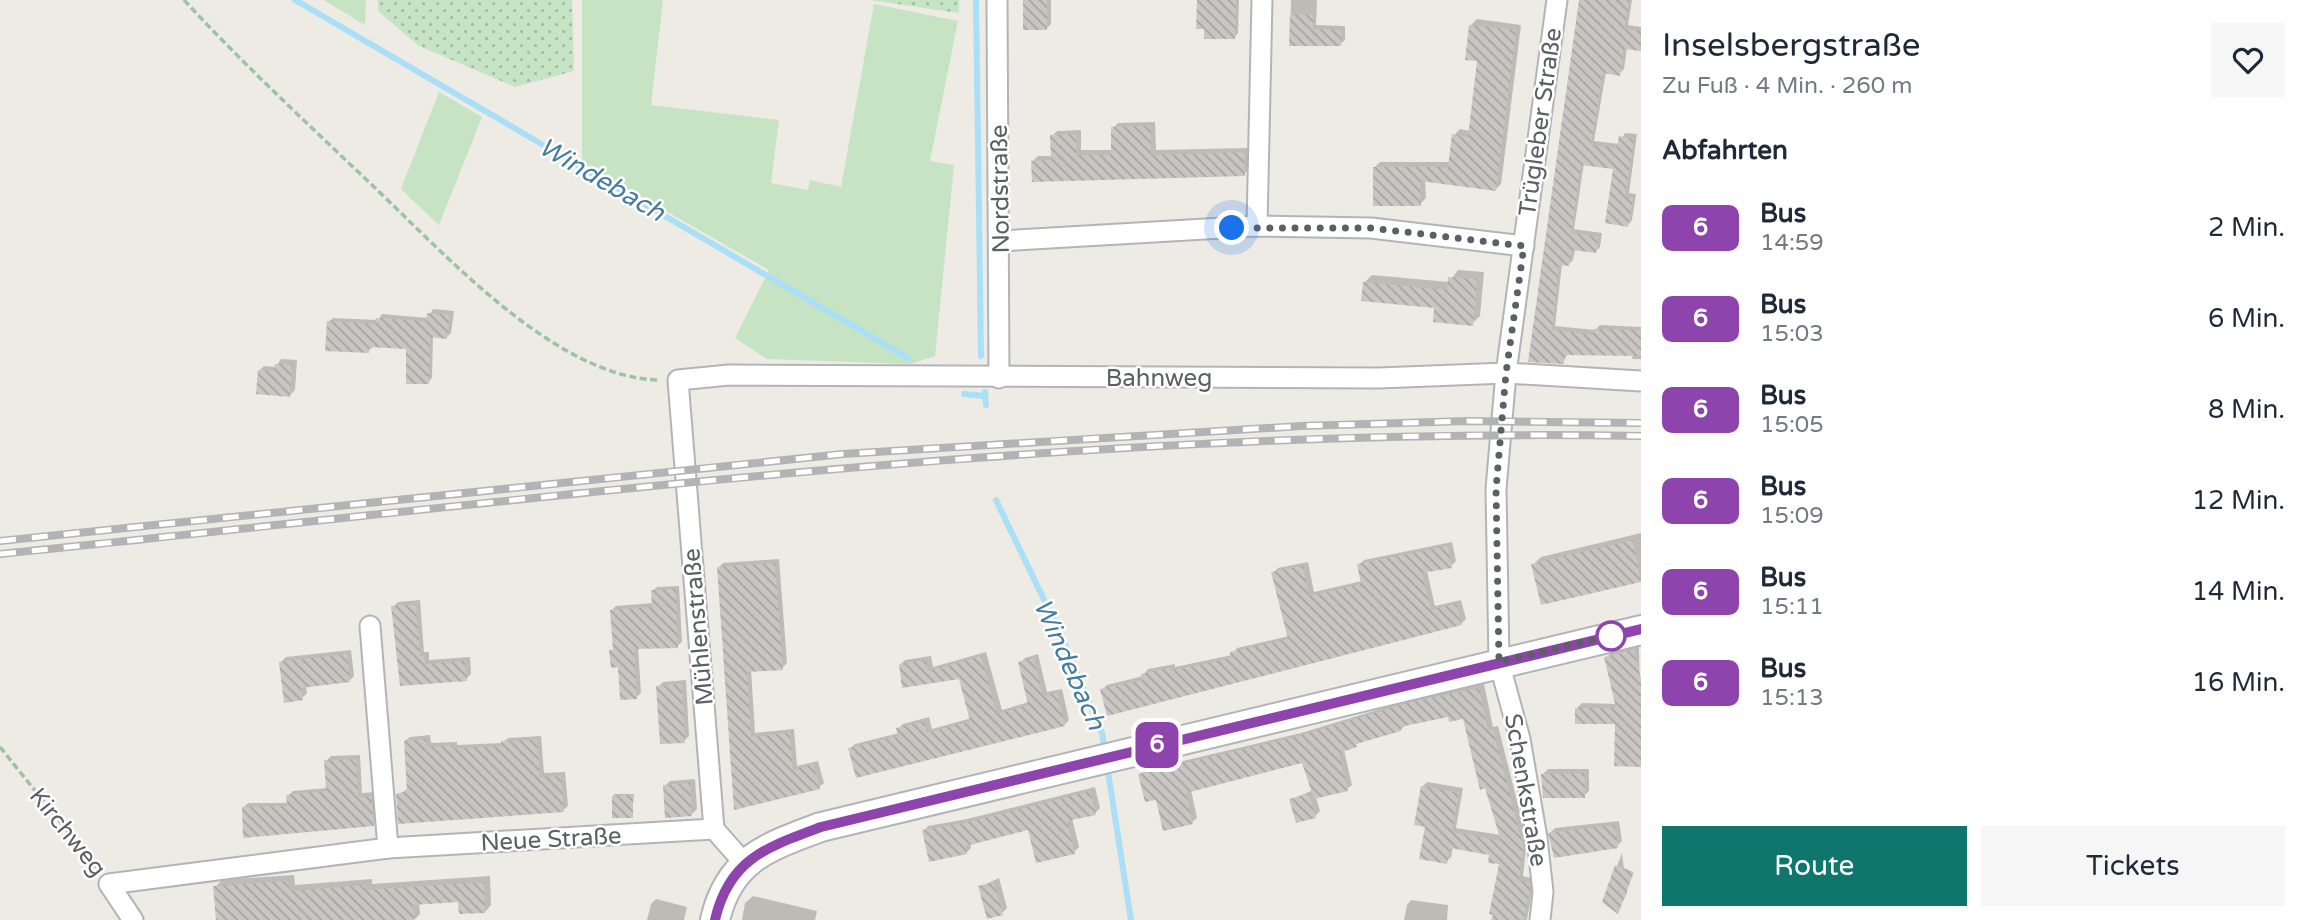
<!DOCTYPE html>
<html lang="de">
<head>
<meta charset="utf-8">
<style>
  body { margin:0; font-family:"Varela Round",sans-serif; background:#f6f6f7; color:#1f2937; height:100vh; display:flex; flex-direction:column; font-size:26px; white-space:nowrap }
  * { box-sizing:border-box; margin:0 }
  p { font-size:23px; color:#747a83 }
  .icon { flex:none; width:38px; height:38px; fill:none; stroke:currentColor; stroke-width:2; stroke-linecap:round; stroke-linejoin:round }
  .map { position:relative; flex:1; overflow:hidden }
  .sheet { display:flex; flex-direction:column; background:#fff; width:665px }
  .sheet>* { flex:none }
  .badge { padding:0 14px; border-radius:10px; font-size:24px; line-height:46px }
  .you { position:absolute; width:35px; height:35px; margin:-18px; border:5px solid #fff; border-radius:50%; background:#1a73e8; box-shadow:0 0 0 10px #1a73e833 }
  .map>.badge { position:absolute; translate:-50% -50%; box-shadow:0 0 0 4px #fff }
  h2 { padding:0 21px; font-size:26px; line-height:63px }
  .round { display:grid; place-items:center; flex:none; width:74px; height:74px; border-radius:0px; background:#f6f6f7 }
  .summary { display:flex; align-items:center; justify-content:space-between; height:119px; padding:0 21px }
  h1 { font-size:33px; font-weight:600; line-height:52px }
  .button { display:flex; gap:14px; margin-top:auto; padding:14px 21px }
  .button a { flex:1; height:80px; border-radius:0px; background:#0f766e; color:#fff; font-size:28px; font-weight:600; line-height:80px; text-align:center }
  .button a+a { background:#f6f6f7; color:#1f2937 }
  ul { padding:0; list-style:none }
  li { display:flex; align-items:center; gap:21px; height:91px; padding:0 21px }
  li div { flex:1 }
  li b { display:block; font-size:26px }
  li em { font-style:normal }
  li .badge { min-width:77px; font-weight:700; text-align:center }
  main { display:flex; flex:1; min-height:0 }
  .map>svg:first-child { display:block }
  .grass { fill:url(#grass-dots) }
  .garden { fill:#c6e3c3 }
  .shadow { fill:#0003 }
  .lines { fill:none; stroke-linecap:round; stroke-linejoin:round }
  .stream { stroke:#aadff8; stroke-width:6 }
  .building { fill:url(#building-back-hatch) }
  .street-casing { stroke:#b2b5b8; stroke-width:23 }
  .secondary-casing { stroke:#b1b4b8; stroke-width:32 }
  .path { stroke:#9cc4a4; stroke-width:3.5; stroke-dasharray:7 3.5; stroke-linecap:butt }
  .street { stroke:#fff; stroke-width:19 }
  .secondary { stroke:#fff; stroke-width:28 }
  .rail-casing { stroke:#b2b3b4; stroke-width:8 }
  .rail { stroke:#fff; stroke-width:5; stroke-dasharray:16; stroke-linecap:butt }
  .line-casing { stroke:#fff; stroke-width:16 }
  .line { stroke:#8e44ad; stroke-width:10 }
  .walk { stroke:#5c6064; stroke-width:7; stroke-dasharray:0 12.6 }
  .stop-dot { fill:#fff; stroke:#8e44ad; stroke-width:3.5 }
  .labels { text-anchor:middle; stroke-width:5; stroke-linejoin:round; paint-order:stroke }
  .street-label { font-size:24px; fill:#5c6064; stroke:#fff }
  .water-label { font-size:26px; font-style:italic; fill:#457ca1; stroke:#fff }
</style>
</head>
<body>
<main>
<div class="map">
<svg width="1641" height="920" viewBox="0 0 1641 920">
  <defs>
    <pattern id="grass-dots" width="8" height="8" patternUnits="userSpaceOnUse" patternTransform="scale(1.75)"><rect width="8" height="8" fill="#c6e3c3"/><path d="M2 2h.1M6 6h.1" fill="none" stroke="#a4bba2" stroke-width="1.8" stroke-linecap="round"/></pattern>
    <pattern id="building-back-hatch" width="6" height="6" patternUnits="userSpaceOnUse" patternTransform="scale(1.75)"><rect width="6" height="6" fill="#c9c5c2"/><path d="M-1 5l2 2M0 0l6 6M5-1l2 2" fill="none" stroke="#a6a3a1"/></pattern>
  </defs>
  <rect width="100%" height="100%" fill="#eeeae4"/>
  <g class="grass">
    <polygon points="378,0 572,0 574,71 515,87 419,46 378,11"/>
    <polygon points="870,0 959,0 959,13"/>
  </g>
  <g class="garden">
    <polygon points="324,0 366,0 365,25"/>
    <polygon points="582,0 663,0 651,105 779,120 771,183 808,190 810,180 841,187 874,4 958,21 930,161 954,165 935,356 910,364 767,359 735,338 769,270 582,163"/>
    <polygon points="439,92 482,117 439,225 401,189"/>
  </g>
  <g class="shadow">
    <polygon points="1024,0 1051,0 1051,24 1047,28"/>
    <polygon points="1198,0 1239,0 1238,33 1234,38"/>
    <polygon points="1291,0 1317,0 1316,25 1345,26 1345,40 1340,44 1290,44"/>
    <polygon points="1581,0 1632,0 1628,25 1641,27 1641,50 1627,48 1624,69 1619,74 1606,72 1594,141 1619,144 1625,133 1637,134 1629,193 1636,194 1632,220 1628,225 1615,168 1584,163 1574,229 1602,233 1600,247 1595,252 1575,249 1573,260 1569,264 1562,264 1555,326 1595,330 1600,325 1641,327 1641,359 1632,359 1633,354 1568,353 1563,362 1530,360"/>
    <polygon points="1477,19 1521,25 1501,184 1495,190 1425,180 1426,198 1420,204 1374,168 1380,162 1450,162 1454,135 1460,129 1470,131 1479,60 1471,25"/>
    <polygon points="1155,122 1156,150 1249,148 1249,169 1244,174 1033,161 1038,156 1053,156 1052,136 1057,131 1081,130 1081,150 1113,150 1113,128 1118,123"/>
    <polygon points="1458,270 1484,272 1480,316 1472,324 1436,306 1364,283 1372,275 1449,282"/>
    <polygon points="433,309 454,311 451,333 447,337 433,335 432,378 428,382 408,347 373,347 368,351 328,322 333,318 378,320 382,314 428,318"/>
    <polygon points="281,359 297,360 295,390 290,395 259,371 264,366 276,367"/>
    <polygon points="1641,533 1641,580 1543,603 1533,565 1541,557"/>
    <polygon points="1452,542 1456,561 1451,566 1427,571 1435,606 1461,600 1466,619 1461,624 1102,690 1107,685 1143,676 1148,669 1175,664 1175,667 1232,655 1237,648 1289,636 1273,573 1278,568 1308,562 1314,592 1362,581 1359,565 1364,560"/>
    <polygon points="779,559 787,663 782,668 751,670 755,733 794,729 797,766 818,761 824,783 819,787 736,808 718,568 723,563"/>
    <polygon points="679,586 682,642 677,646 638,647 641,693 637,697 611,651 615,648 612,610 616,606 653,603 653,591 657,587"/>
    <polygon points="420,600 424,652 429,652 429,660 470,657 471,674 466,679 401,684 393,607 398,602"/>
    <polygon points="1639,646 1641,765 1616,764 1617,722 1577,708 1582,703 1617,704 1606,658 1611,653"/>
    <polygon points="351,650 354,676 349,681 306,686 307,693 302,698 281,662 286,657"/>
    <polygon points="986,652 1002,710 1029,702 1020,663 1025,658 1038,654 1047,692 1062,689 1069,720 1064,725 850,749 855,744 899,733 898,729 903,724 929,717 932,729 972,718 960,677 904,686 900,665 905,660 931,656 933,667"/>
    <polygon points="686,680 689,736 684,741 658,687 663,682"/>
    <polygon points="1484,684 1493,727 1498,726 1527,840 1523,876 1534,879 1527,920 1493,920 1501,862 1491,853 1453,847 1451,857 1446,862 1427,826 1422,787 1427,782 1463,788 1456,828 1501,835 1464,717 1450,715 1406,724 1401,730 1362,741 1344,750 1352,785 1347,789 1316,797 1320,811 1315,816 1291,800 1313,790 1304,760 1191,790 1197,818 1192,822 1157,798 1140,775 1145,770 1301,733 1417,698"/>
    <polygon points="430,735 431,743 457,742 457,745 502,743 508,738 541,736 544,773 565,772 568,806 563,810 398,795 409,788 405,741 410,737"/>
    <polygon points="360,755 362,793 375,792 378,820 373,825 243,808 248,803 289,803 288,796 293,791 327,788 326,761 331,756"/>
    <polygon points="1548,769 1589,769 1589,791 1584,796 1543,774"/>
    <polygon points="695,779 697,809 692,814 665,786 670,781"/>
    <polygon points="1095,787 1100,808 1095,813 1072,818 1079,847 1074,852 1030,828 970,843 971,848 966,853 924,831 928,826 967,819"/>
    <polygon points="615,794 634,794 632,816 613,796"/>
    <polygon points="1619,821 1622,841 1617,846 1550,833 1555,828"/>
    <polygon points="1622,853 1627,893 1618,911 1604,902"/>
    <polygon points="294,875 295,885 372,879 372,884 490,876 491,905 485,912 459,900 419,903 420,914 414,920 218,920 215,887 222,880"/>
    <polygon points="999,878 1007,908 1002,913 980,887"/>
    <polygon points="753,896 817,911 815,920 742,920 745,903"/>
    <polygon points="656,899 687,907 684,920 647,920 651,904"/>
    <polygon points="1411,900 1448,905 1447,920 1404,920 1407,905"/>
  </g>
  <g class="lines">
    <g class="stream">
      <polyline points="295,0 908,358"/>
      <polyline points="976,0 981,356"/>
      <polyline points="985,392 986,405"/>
      <polyline points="964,394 985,396"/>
      <polyline points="996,500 1061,635 1102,733 1105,751"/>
      <polyline points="1107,765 1131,920"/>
    </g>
  </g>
  <g class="building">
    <rect x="1023" y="0" width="24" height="30"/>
    <polygon points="1197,0 1236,0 1235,39 1204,39 1204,29 1196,29"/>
    <polygon points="1579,0 1630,0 1624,29 1641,31 1641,51 1624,49 1620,76 1603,73 1591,145 1617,148 1619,136 1634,139 1625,197 1633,198 1628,227 1605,223 1613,169 1581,165 1571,233 1598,237 1596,253 1572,250 1569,266 1559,265 1552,330 1593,335 1593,329 1641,330 1641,356 1565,355 1564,364 1528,362"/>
    <polygon points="1290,14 1313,15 1313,29 1341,30 1341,46 1289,46"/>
    <polygon points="1469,25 1516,30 1496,191 1420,181 1421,206 1373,206 1373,167 1448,167 1452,134 1468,137 1477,61 1465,60"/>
    <polygon points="1151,126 1151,155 1244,152 1245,176 1032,182 1031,161 1051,160 1050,135 1076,134 1077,155 1111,155 1111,127"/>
    <polygon points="1448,277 1477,279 1473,326 1433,322 1434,308 1361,301 1363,282 1447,290"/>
    <polygon points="427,313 450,315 447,339 430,337 429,384 406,384 406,349 369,347 369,353 325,351 327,321 376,324 376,318 426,321"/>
    <polygon points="275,364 292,364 290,397 256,394 258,370 274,371"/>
    <polygon points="1633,540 1641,582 1541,605 1531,564"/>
    <polygon points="1448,546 1452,568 1422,573 1431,610 1456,604 1462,625 1107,716 1100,689 1142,680 1141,674 1170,668 1171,671 1231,658 1230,652 1288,639 1271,572 1303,566 1309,596 1361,584 1357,564"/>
    <polygon points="775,563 783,670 747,672 751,737 790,733 793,770 813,764 820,789 734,810 717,567"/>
    <polygon points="676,589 678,648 634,649 637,699 620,700 618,667 611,668 609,650 613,650 610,610 652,607 651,590"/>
    <polygon points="416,605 420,656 424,656 425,664 465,661 467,681 400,686 391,606"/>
    <polygon points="1634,650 1641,679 1641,767 1614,766 1615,724 1575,724 1575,708 1616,708 1604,657"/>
    <polygon points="347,654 350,682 301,688 303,700 284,703 279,662"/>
    <polygon points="981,656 997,714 1028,705 1018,662 1034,658 1043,696 1057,693 1065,726 856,778 848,748 898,736 896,728 924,721 927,733 970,721 959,679 902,688 899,664 926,660 928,671"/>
    <polygon points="682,684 685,743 660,744 656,686"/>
    <polygon points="1479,688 1488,731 1493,730 1523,846 1519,881 1530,883 1530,889 1524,920 1491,920 1493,915 1489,914 1499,864 1488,863 1489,855 1450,848 1447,864 1419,859 1425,827 1414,825 1421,786 1459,793 1452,832 1501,841 1485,788 1480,790 1463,719 1449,722 1448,717 1400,727 1401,731 1356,744 1357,747 1339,753 1348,791 1314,799 1302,763 1186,793 1193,824 1163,831 1156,800 1145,802 1138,774 1295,737 1411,702"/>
    <polygon points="426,739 427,747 453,746 453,749 502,746 501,741 537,740 540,777 561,776 564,812 398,824 396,794 407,791 404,741"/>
    <polygon points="356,759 358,797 371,796 374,826 243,838 242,807 287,806 286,795 326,791 324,760"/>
    <polygon points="1585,773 1585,798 1543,798 1541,774"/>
    <polygon points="690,783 692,816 665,818 663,785"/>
    <polygon points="1090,791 1096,815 1067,821 1075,854 1036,863 1028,830 966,846 967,854 929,862 922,830 961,824"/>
    <polygon points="1309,793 1316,818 1296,823 1289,799"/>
    <polygon points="633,795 633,818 612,818 612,796"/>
    <polygon points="1615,825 1618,848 1554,858 1548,833"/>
    <polygon points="1615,865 1634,872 1618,914 1602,902"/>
    <polygon points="288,881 289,891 365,885 366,890 484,882 485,913 459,914 458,902 413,905 414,920 216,920 213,886"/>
    <polygon points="994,882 1003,915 987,919 978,886"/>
  </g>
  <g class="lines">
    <g class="street-casing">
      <g id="street">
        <polyline points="997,0 999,378"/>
        <polyline points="1257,226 1262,0"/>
        <polyline points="1000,241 1257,226 1371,228 1524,246"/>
        <polyline points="370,626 388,848"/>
        <polyline points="744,863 714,829 678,380 729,375 1379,378 1506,373 1641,381"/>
        <polyline points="133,920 109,884 388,848 714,829"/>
        <polyline points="1540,920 1543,892 1537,838 1520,739 1499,662 1496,489 1506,373 1557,0"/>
      </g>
    </g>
    <g class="secondary-casing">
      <path id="secondary" d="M 715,920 C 729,859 767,847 821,827 L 1641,630"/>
    </g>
    <g class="path">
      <path d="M 184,0 C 244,65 309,125 373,186 C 444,253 555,377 658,380"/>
      <polyline points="0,747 97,868"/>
    </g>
    <use href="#street" class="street"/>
    <use href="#secondary" class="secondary"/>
    <g class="rail-casing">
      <g id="rail">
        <polyline points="0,541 843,454 1301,426 1467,421 1641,423"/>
        <path d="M 0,554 C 545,499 1092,426 1641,436"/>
      </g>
    </g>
    <use href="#rail" class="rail"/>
  </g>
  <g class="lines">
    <g class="line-casing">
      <path id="line" d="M 715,920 C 729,859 767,847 821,827 L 1641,629"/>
    </g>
    <use href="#line" class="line"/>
    <polyline class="walk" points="1232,228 1371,228 1524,246 1506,373 1496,489 1499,662 1611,636"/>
  </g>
  <circle class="stop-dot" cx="1611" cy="636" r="14"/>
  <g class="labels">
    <g class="street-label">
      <text transform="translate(1540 122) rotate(-82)" y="8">Trügleber Straße</text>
      <text transform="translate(1000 189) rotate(-91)" y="8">Nordstraße</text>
      <text x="1159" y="386">Bahnweg</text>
      <text transform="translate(698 627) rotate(-95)" y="8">Mühlenstraße</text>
      <text transform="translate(1526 790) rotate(80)" y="8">Schenkstraße</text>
      <text transform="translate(68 832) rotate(51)" y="8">Kirchweg</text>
      <text transform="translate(551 839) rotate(-3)" y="8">Neue Straße</text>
    </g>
    <g class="water-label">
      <text transform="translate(602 179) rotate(30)" y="9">Windebach</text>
      <text transform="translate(1070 664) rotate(66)" y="9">Windebach</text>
    </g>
  </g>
</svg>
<div class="you" style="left:1232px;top:228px"></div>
<b class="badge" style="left:1157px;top:745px;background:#8e44ad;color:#fff">6</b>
</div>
<section class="sheet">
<div class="summary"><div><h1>Inselsbergstraße</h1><p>Zu Fuß · 4 Min. · 260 m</p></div><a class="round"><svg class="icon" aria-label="heart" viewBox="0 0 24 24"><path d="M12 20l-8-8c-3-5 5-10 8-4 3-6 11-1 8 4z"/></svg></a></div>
<h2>Abfahrten</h2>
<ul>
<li><span class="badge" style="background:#8e44ad;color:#fff">6</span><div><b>Bus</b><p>14:59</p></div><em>2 Min.</em></li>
<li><span class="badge" style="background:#8e44ad;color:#fff">6</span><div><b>Bus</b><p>15:03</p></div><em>6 Min.</em></li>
<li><span class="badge" style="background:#8e44ad;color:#fff">6</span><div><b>Bus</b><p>15:05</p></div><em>8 Min.</em></li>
<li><span class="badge" style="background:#8e44ad;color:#fff">6</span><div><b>Bus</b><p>15:09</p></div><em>12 Min.</em></li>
<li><span class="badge" style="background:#8e44ad;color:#fff">6</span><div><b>Bus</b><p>15:11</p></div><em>14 Min.</em></li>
<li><span class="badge" style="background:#8e44ad;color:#fff">6</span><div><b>Bus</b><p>15:13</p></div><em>16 Min.</em></li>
</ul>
<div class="button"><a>Route</a><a>Tickets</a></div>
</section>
</main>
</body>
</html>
